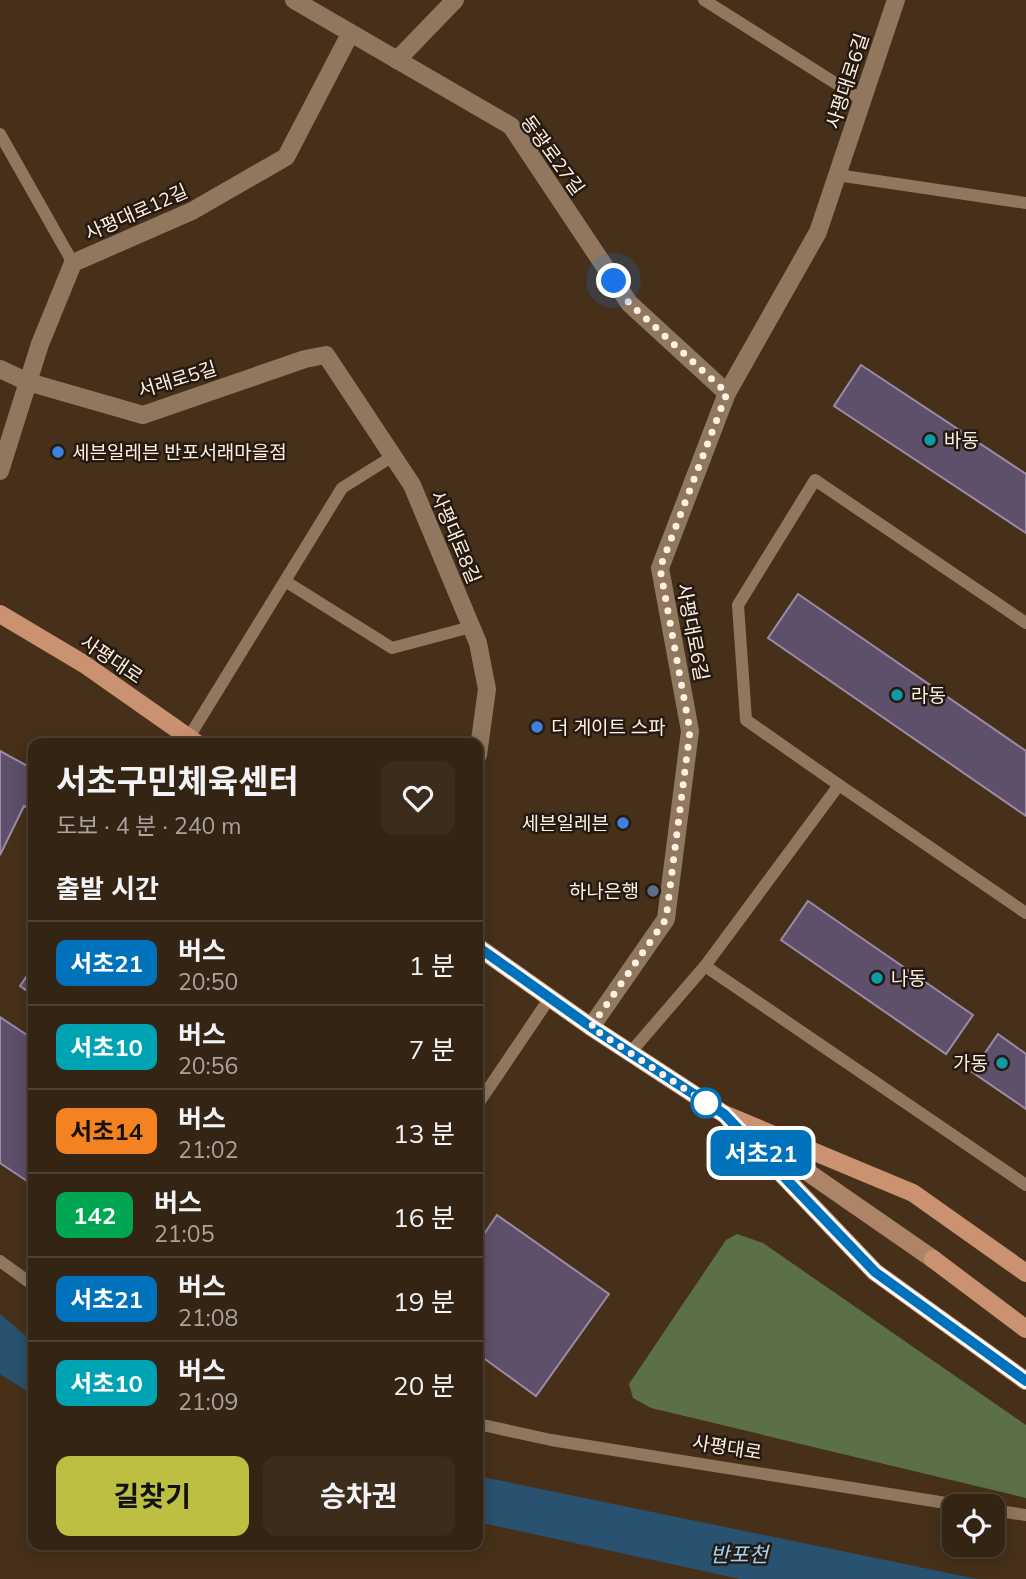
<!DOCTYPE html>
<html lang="ko">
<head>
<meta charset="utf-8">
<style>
  body { margin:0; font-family:Mulish,"Noto Sans KR",sans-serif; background:#3c2c1c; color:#f1f3f6; height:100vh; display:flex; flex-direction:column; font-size:26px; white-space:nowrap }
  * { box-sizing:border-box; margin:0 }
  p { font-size:23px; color:#a9a4a0 }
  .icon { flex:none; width:38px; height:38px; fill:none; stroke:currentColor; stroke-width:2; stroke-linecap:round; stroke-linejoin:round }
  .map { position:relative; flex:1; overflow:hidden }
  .drawer { position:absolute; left:28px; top:738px; width:455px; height:812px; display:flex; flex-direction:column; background:#342413; border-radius:14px; box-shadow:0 4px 18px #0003,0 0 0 2px #4e4133 }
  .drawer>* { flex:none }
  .badge { padding:0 14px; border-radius:10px; font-size:24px; line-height:46px }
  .tools { position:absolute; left:942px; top:1494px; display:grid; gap:14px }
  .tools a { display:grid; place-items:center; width:63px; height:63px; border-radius:14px; background:#342413; box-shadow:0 4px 18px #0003,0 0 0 2px #4e4133; font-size:35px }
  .you { position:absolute; width:35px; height:35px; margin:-18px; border:5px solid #fff; border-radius:50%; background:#1a73e8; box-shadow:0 0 0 10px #1a73e833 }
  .map>.badge { position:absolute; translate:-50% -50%; box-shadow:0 0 0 4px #fff }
  h2 { padding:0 28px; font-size:26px; line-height:63px }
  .round { display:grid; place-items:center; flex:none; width:74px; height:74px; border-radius:14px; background:#3c2c1c }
  .head { display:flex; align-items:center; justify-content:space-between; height:119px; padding:0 28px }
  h1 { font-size:33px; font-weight:700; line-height:52px }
  .button { display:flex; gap:14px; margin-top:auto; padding:14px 28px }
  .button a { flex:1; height:80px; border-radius:14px; background:#bdbf43; color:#111; font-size:28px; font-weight:700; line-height:80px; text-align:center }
  .button a+a { background:#3c2c1c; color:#f1f3f6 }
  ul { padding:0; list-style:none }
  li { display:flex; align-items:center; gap:21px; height:84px; padding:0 28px; border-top:2px solid #4e4133 }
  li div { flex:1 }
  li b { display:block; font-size:26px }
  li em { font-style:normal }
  li .badge { min-width:77px; font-weight:700; text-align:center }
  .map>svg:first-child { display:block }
  .forest { fill:#5b7047 }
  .water { fill:#28526f }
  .building { fill:#5e4f6a; stroke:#9b8aa8; stroke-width:2 }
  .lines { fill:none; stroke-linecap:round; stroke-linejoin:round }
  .lane { stroke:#90775e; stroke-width:12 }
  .street { stroke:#90775e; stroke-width:18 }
  .secondary { stroke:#ae8468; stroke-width:18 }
  .primary { stroke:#cb9272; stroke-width:18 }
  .line-casing { stroke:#fff; stroke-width:16 }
  .line { stroke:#0072bc; stroke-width:10 }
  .walk { stroke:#fff0e2; stroke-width:7; stroke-dasharray:0 12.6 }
  .culture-dot { fill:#0f9aa8; stroke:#251a11; stroke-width:2.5 }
  .shop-dot { fill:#3f7fe0; stroke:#251a11; stroke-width:2.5 }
  .service-dot { fill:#5c6f8a; stroke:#251a11; stroke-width:2.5 }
  .stop-dot { fill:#fff; stroke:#0072bc; stroke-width:3.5 }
  .labels { text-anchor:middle; stroke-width:5; stroke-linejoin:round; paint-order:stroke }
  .street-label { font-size:19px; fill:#fff0e2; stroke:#251a11 }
  .poi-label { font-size:19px; fill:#fff0e2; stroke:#251a11; text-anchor:start }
  .water-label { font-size:21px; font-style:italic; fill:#9dd3fa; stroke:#251a11 }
</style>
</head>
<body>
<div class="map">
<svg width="1026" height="1579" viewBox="0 0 1026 1579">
  <rect width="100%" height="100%" fill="#463019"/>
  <polygon class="forest" points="737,1234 763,1243 1026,1425 1026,1498 651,1408 633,1398 629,1384 726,1240"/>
  <g class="water">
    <polygon points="0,1314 33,1342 33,1395 0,1374"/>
    <polygon points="478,1476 977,1579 740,1579 478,1522"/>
  </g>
  <g class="building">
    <polygon points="861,365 1026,474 1026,533 834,406"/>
    <polygon points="798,594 1026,751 1026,816 768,638"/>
    <polygon points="0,751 33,769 33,811 24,806 0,855"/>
    <polygon points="808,901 973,1015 946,1054 781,940"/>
    <polygon points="33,967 33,995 20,986"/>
    <polygon points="0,1017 33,1039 33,1185 0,1163"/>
    <polygon points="998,1034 1026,1054 1026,1109 972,1072"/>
    <polygon points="497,1215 609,1294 536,1396 478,1354 478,1234 482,1237"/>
  </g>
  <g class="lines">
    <g class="lane">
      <polyline points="704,0 862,100"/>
      <polyline points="0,134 73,263"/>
      <polyline points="837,175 1026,203"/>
      <polyline points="285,581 392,648 471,627"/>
      <polyline points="189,737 342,488 393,456"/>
      <polyline points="839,785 746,720 738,605 815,480 1026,623"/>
      <polyline points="1026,913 839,785 705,966 1026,1185"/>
      <polyline points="630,1053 705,966"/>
      <polyline points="478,1104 549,999"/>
      <polyline points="0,1261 33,1285"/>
      <polyline points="478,1424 551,1440 971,1507"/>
      <polyline points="992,1510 1026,1515"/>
    </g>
    <g class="street">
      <polyline points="294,0 511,126 629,303 727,393"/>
      <polyline points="397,60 455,0"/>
      <polyline points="0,369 28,382 143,415 305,359 326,355 412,485 478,643 487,689 478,755"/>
      <polyline points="0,471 40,344 73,263 192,211 286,157 350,34"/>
      <polyline points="591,1027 666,919 690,731 660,568 727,393 818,232 896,0"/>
    </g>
    <polyline class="secondary" points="741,1126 933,1259"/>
    <g class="primary">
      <polyline points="0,614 84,664 198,744"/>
      <polyline points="478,947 591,1027 724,1114 913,1193 1026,1273"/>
      <polyline points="729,1119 875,1272 1026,1381"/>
      <polyline points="933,1259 1026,1329"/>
    </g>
  </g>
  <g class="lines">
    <g class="line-casing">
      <polyline id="line" points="478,947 591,1027 724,1114 875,1272 1026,1381"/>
    </g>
    <use href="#line" class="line"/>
    <polyline class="walk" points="614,281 629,303 727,393 660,568 690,731 666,919 591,1027 706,1103"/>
  </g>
  <g class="culture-dot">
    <circle cx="930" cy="440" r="7"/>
    <circle cx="897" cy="695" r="7"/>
    <circle cx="877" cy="978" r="7"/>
    <circle cx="1002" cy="1063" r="7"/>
  </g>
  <g class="shop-dot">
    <circle cx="58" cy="452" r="7"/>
    <circle cx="537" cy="727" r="7"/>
    <circle cx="623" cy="823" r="7"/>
  </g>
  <circle class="service-dot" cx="653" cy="891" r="7"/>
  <circle class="stop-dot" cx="706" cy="1103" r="14"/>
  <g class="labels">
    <g class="street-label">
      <text transform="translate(847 81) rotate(-72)" y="7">사평대로6길</text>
      <text transform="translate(553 155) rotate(54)" y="7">동광로27길</text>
      <text transform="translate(136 212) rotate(-24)" y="7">사평대로12길</text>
      <text transform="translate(177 379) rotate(-17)" y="7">서래로5길</text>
      <text transform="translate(456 537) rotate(67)" y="7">사평대로8길</text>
      <text transform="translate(693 632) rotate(79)" y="7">사평대로6길</text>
      <text transform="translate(112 659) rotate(34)" y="7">사평대로</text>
      <text transform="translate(727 1447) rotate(9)" y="7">사평대로</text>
    </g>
    <g class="poi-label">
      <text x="944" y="447">바동</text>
      <text x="72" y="459">세븐일레븐 반포서래마을점</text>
      <text x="911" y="702">라동</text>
      <text x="551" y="734">더 게이트 스파</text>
      <text x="609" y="830" text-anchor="end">세븐일레븐</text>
      <text x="639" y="898" text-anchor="end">하나은행</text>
      <text x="891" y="985">나동</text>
      <text x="988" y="1070" text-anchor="end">가동</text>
    </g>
    <g class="water-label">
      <text x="739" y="1562">반포천</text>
    </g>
  </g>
</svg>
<div class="tools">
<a><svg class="icon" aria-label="locate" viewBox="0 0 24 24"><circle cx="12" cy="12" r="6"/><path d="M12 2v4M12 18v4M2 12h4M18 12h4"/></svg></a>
</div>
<div class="you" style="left:614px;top:281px"></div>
<b class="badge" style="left:761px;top:1153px;background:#0072bc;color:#fff">서초21</b>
<section class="drawer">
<div class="head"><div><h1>서초구민체육센터</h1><p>도보 · 4 분 · 240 m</p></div><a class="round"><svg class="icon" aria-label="heart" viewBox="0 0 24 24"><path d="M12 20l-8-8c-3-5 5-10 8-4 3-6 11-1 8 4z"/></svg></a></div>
<h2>출발 시간</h2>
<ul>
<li><span class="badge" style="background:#0072bc;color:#fff">서초21</span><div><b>버스</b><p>20:50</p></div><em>1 분</em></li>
<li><span class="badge" style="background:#00a3b4;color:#fff">서초10</span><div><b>버스</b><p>20:56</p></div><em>7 분</em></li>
<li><span class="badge" style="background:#f58220;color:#111">서초14</span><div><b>버스</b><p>21:02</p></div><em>13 분</em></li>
<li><span class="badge" style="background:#00a651;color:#fff">142</span><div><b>버스</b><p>21:05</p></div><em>16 분</em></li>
<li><span class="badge" style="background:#0072bc;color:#fff">서초21</span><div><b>버스</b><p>21:08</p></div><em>19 분</em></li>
<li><span class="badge" style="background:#00a3b4;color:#fff">서초10</span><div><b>버스</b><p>21:09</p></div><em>20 분</em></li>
</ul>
<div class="button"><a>길찾기</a><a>승차권</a></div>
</section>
</div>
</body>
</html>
